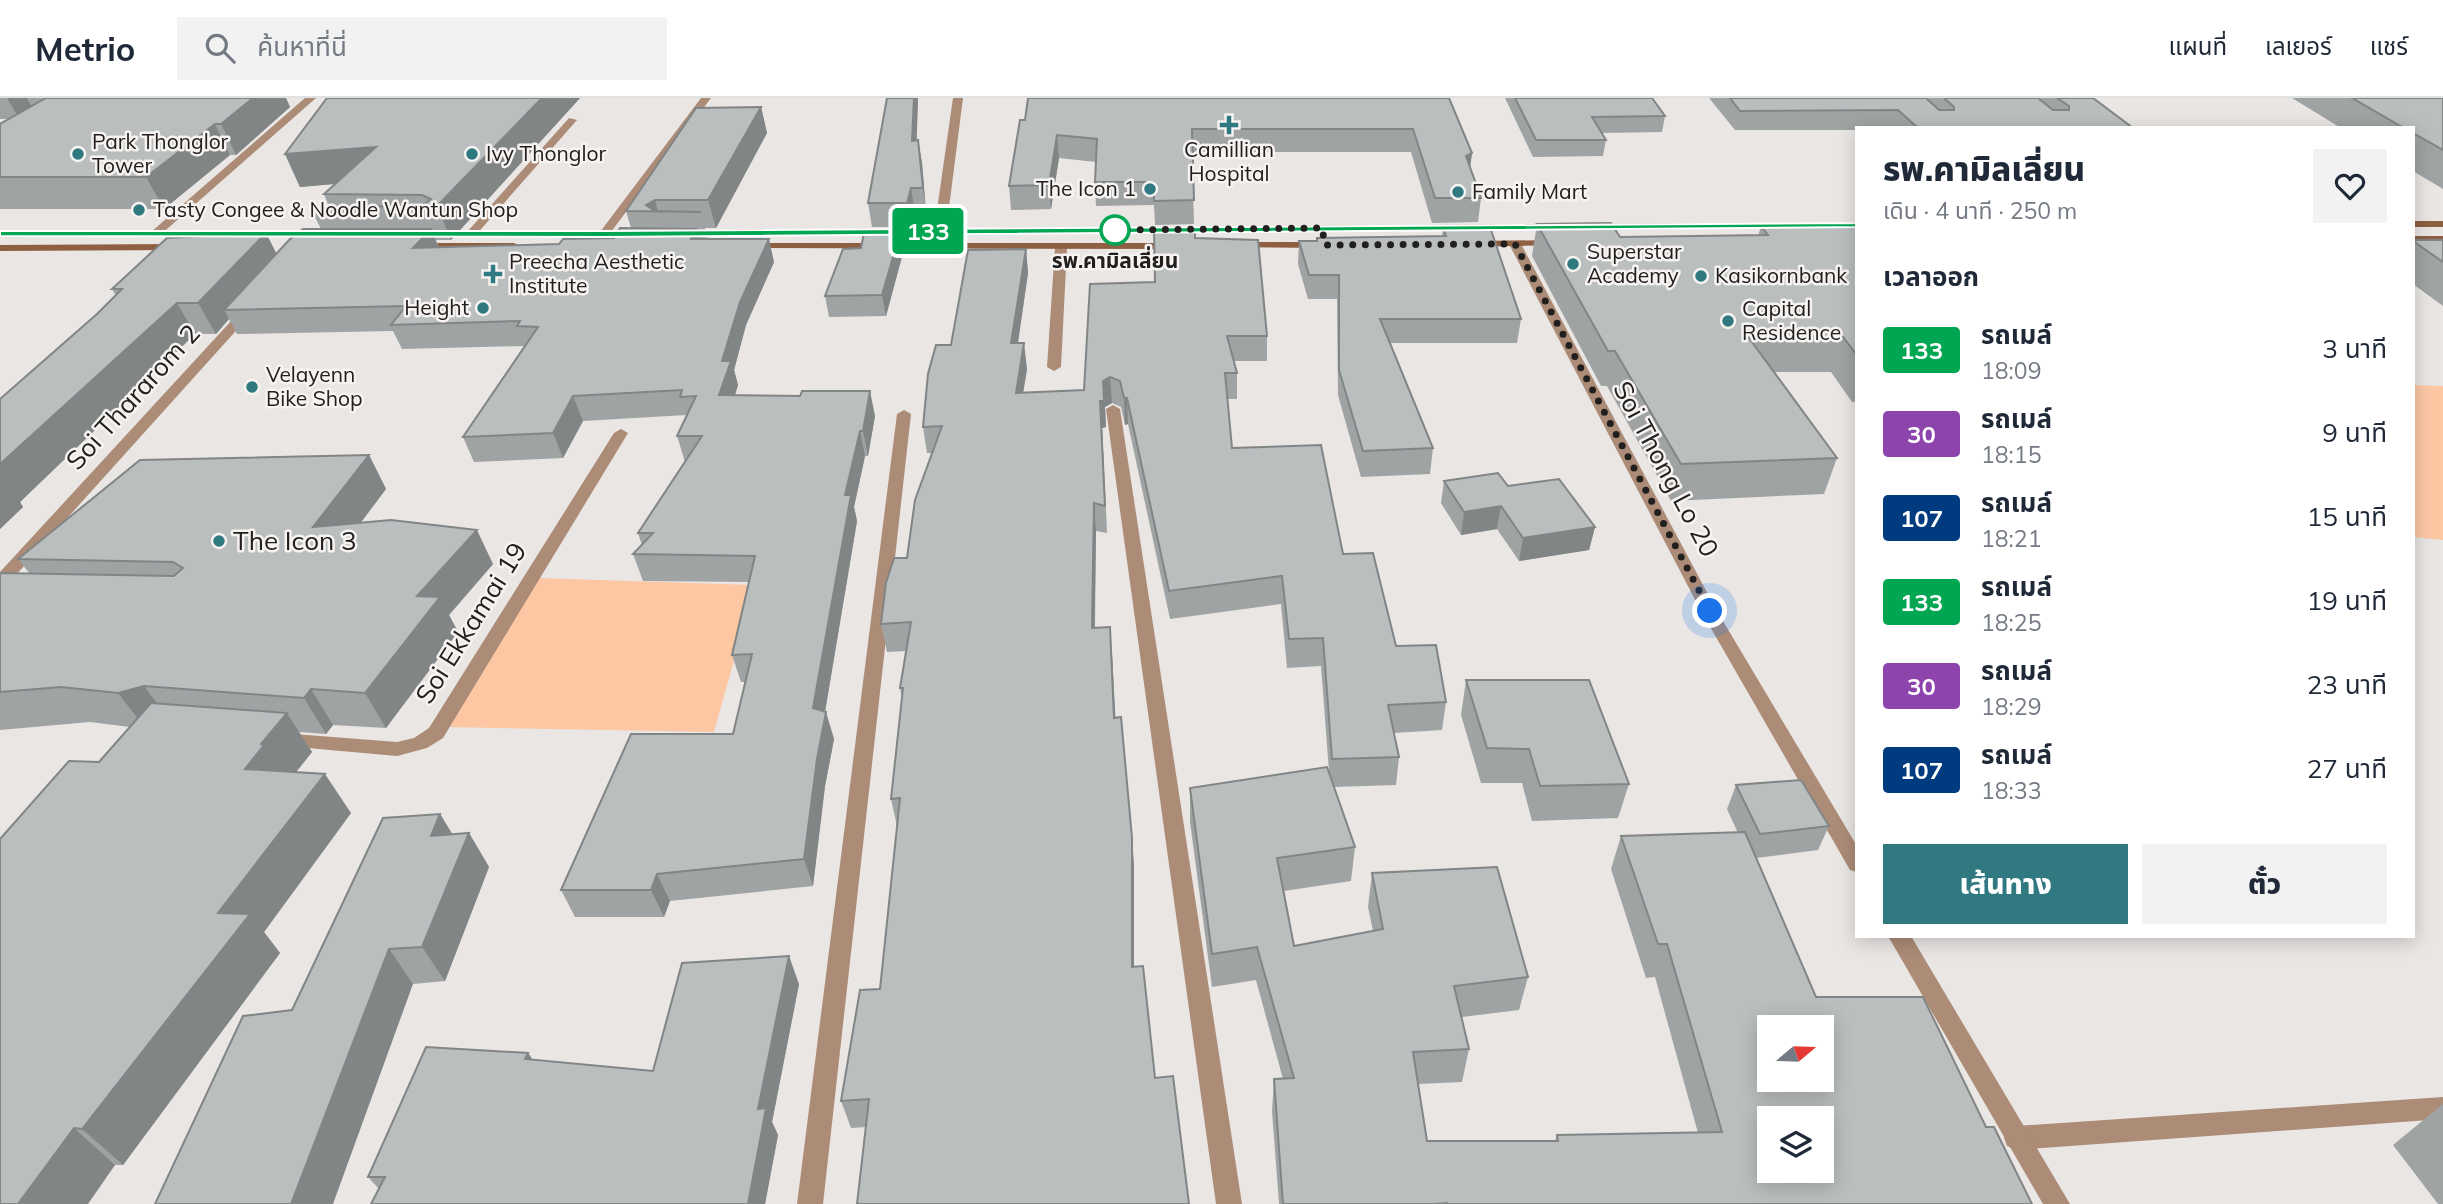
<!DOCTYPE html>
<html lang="th">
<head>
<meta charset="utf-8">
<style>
  body { margin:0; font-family:Mulish,"Noto Sans Thai",sans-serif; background:#f2f2f3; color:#1f2937; height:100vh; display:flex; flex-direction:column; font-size:26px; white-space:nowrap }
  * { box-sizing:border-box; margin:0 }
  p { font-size:23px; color:#747a83 }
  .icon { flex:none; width:38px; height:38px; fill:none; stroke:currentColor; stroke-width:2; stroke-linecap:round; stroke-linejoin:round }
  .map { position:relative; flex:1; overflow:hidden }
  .panel { position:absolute; left:1855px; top:28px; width:560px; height:812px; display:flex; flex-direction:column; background:#fff; border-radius:0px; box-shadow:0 4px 18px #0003 }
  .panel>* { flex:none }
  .badge { padding:0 14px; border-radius:5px; font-size:24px; line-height:46px }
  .needle { width:46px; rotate:71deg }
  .buttons { position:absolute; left:1757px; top:917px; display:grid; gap:14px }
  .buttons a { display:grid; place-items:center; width:77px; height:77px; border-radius:0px; background:#fff; box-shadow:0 4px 18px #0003; font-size:35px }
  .you { position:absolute; width:35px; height:35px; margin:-18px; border:5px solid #fff; border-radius:50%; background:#1a73e8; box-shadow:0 0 0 10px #1a73e833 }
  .map>.badge { position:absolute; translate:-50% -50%; box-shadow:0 0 0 4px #fff }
  h2 { padding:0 28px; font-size:26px; line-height:63px }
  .round { display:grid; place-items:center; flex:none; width:74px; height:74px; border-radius:0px; background:#f2f2f3 }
  .head { display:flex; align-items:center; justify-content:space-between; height:119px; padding:0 28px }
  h1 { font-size:33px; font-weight:800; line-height:52px }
  .primary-button { display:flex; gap:14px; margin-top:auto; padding:14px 28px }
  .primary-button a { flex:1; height:80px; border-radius:0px; background:#317981; color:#fff; font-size:28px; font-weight:800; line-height:80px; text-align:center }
  .primary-button a+a { background:#f2f2f3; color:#1f2937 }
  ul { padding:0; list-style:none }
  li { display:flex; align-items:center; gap:21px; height:84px; padding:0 28px }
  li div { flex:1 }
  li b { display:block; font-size:26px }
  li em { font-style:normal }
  li .badge { min-width:77px; font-weight:700; text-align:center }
  header { display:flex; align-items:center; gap:42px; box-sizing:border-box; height:98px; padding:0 35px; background:#fff; border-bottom:2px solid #e0e1e3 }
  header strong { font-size:33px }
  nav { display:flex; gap:38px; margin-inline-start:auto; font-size:24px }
  .search { width:490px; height:63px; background:#f2f2f3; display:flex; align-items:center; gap:18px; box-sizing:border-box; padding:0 24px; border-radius:0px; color:#747a83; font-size:26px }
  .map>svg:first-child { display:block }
  .green { fill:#fdc7a4 }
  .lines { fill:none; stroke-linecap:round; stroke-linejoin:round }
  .minor { fill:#ac8c77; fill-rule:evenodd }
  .tertiary { fill:#ac8c77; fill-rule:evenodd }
  .secondary { fill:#8e6041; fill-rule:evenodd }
  .wall { fill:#a0a3a4 }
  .shaded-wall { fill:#828586 }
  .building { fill:#babebf; stroke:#828586; stroke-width:2; fill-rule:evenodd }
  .line { fill:#00a651; stroke:#fff; stroke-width:2 }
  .walk { stroke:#21201f; stroke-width:7; stroke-dasharray:0 12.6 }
  .poi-dot { fill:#317981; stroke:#f6f3f1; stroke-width:2.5 }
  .stop-dot { fill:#fff; stroke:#00a651; stroke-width:3.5 }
  .labels { text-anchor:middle; stroke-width:5; stroke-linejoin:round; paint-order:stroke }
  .far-poi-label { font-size:21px; fill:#21201f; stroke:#f6f3f1; text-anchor:start }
  .far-stop-label { font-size:21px; font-weight:bold; fill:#21201f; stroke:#f6f3f1 }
  .street-label { font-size:26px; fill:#21201f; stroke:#f6f3f1 }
  .poi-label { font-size:26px; fill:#21201f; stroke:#f6f3f1; text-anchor:start }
</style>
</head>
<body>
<header>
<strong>Metrio</strong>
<div class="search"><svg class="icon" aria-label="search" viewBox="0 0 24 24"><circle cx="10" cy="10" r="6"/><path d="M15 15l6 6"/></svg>ค้นหาที่นี่</div>
<nav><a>แผนที่</a><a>เลเยอร์</a><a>แชร์</a></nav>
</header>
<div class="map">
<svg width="2443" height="1106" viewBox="0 0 2443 1106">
  <rect width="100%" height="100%" fill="#e9e6e4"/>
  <g class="green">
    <polygon points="2413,287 2443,288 2443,442 2413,439"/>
    <polygon points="536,480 755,487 714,634 444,629"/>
  </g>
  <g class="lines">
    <g class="minor">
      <polygon points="305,0 316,0 159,138 151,138 151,134"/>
      <polygon points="701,0 711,0 608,138 600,138 600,134"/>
      <polygon points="953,0 963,0 946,133 940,136 934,133"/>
      <polygon points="569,20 577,22 475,138 467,138 467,134"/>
      <polygon points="1061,146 1067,149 1061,269 1054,273 1047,269 1055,149"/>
      <polygon points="248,208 252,209 252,215 6,488 0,489 0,474 244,209"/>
      <polygon points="1113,307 1120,311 1242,1106 1216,1106 1106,311"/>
      <polygon points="904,312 911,316 823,1106 797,1106 897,316"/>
      <polygon points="621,331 628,335 443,640 427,650 397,658 274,647 272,642 274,637 281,635 397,644 414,640 429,630 614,335"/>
      <polygon points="2443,999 2443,1021 2016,1052 2007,1048 2004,1040 2007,1032 2016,1028"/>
    </g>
    <g class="tertiary">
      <polygon points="1511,144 1521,146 1717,513 1857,748 1857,774 1850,772 1701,513 1509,146"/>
      <polygon points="1888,838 1911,838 2070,1106 2043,1106"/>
    </g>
    <g class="secondary">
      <rect x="2413" y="123" width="30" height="6"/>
      <polygon points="1783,125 1789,128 1787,130 1591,132 1585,129 1591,126"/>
      <polygon points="1559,126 1563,127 1563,131 684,138 678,135 684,132"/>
      <polygon points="0,132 320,133 326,136 320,139 0,138"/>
      <polygon points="639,133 645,136 643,138 495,139 489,136 495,133"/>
      <rect x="2413" y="138" width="30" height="6"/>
      <polygon points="1557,142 1561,143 1561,147 1473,149 1467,146 1473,143"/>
      <polygon points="1235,144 1323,144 1329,147 1323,150 1231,149 1231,145"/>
      <polygon points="416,145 514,145 520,148 514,151 412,150 410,148"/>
      <polygon points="749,145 1176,145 1182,148 1176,151 745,150 743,148"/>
      <polygon points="0,147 178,146 184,149 178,152 0,153"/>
    </g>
  </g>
  <g class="wall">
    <polygon points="0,0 286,0 290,9 236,57 230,57 164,111 0,111 0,26 9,21 0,21"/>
    <polygon points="327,0 580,0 451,142 436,142 439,149 559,146 614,140 631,130 626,113 761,9 767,35 716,130 705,130 708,141 774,164 746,227 734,272 738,287 735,297 875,318 868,358 865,358 854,409 857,423 825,613 834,641 825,688 813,788 670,803 664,819 575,819 561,792 733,636 745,584 741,584 732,557 749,484 643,483 633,456 642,447 638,435 685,364 677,338 686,319 686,317 583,323 563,360 474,364 463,339 524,248 402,251 393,233 237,236 229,221 216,236 195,236 20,404 23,409 0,431 97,216 116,198 112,191 266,135 276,155 321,131 310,109 329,109 324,96 335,86 300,89 285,56"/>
    <polygon points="887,0 918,0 916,43 918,42 922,65 926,114 915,114 911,129 872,129 868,105"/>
    <polygon points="1449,0 1472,55 1470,69 1481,100 1478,124 1432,125 1411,54 1192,54 1194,126 1155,127 1154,107 1096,108 1095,84 1096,64 1059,60 1051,111 1011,112 1009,88 1020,22"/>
    <polygon points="1505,0 1652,0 1665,18 1662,34 1602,35 1606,42 1603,58 1533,59"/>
    <polygon points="1709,0 2093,0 2133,30 1857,30 1857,32 1735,32"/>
    <polygon points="2292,0 2443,0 2443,91 2413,73 2413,30 2341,30"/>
    <polygon points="1537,126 1620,139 1758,138 1761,128 1857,127 1857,304 1852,304 1831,274 1774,274 1837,360 1824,396 1671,403 1607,288 1601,288 1532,158"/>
    <polygon points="1443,129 1521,221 1517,245 1390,245 1433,350 1430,376 1361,379 1338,297 1337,201 1308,201 1298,166 1299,143 1316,143 1442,138"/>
    <polygon points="900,135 903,155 886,218 829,219 825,198 861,150"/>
    <polygon points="1195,140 1267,238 1267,263 1234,263 1237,275 1237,301 1227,301 1232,350 1343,456 1396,548 1446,604 1442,632 1394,635 1399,659 1396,687 1334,689 1355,749 1351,783 1284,793 1294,848 1373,833 1368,809 1372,775 1528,879 1519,912 1462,919 1469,951 1462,984 1418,986 1427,1043 1555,1043 1557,1037 1698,1035 1655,879 1646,880 1611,771 1621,738 1738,735 1727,711 1736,687 1829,728 1818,752 1756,760 1816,899 1986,1029 2032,1106 1279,1106 1272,1013 1274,981 1283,981 1256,882 1212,889 1190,724 1190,690 1329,673 1321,568 1287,570 1281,506 1170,521 1128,326 1125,327 1121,309 1112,305 1105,309 1106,329 1102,330 1107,435 1096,433 1095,530 1112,557 1115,620 1132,740 1134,769 866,1029 851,1030 841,1003 880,891 897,728 891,701 902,601 900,590 906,553 887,554 881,526 907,460 932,355 927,355 923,329 951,247 1026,151 1028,175 1018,245 1027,271 1023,294 1084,292 1155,184"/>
    <polygon points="2413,142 2443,142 2443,208 2413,186"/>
    <polygon points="369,357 386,391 361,424 493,466 449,517 458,534 386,630 333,627 326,636 299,634 312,654 296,674 351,715 264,834 280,855 123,1067 115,1067 0,1106 99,664 130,629 90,624 0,632 0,475 30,476 18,461"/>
    <polygon points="1444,383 1595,429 1589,452 1519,463 1497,431 1461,437 1441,405"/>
    <polygon points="1466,582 1629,686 1618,720 1532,723 1522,685 1481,685 1461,617"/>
    <polygon points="440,716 452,736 469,735 489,769 445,883 413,886 292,912"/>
    <polygon points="799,886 772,1024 778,1037 765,1106 371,1106 379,1091 368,1079 528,955 533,962 653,973"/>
    <polygon points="2443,1006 2443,1106 2438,1106 2393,1047"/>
  </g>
  <g class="shaded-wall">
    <polygon points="7,0 27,0 34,13 20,22"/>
    <polygon points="253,0 286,0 290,9 236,57 221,26"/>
    <polygon points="542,0 580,0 451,142 437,108"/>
    <polygon points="914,0 918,0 916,65 912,43"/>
    <polygon points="761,9 767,35 716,130 708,102"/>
    <polygon points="215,26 230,57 164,111 146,79"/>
    <polygon points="1057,37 1059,60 1051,111 1049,87"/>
    <polygon points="918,42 922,65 926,114 923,90"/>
    <polygon points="376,49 390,81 300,89 285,56"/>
    <polygon points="1472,55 1469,78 1466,58"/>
    <polygon points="911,90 915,114 911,129 907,105"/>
    <polygon points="655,102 658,114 648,113 646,107"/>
    <polygon points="431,131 440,153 413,150"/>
    <polygon points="696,131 703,154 691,141"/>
    <polygon points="266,135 281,165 224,212 229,221 216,236 198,205"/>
    <polygon points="900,135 903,155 886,218 882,197"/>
    <polygon points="769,141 774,164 746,227 734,272 738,287 727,322 719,297 722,263 740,204"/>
    <polygon points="1026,151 1028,175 1014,271 1011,245"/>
    <polygon points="177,205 195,236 20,404 23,409 0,431 0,366"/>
    <polygon points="1024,245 1027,271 1019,321 1016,295"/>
    <polygon points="1110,279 1112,305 1105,309 1106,329 1102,330 1107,435 1100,303 1103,283"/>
    <polygon points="870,293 875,318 868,358 863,333"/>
    <polygon points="573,298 583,323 563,360 553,335"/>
    <polygon points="1124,300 1127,300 1128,326 1125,327"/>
    <polygon points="860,333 865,358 854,409 857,423 821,638 813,610 845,397"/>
    <polygon points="369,357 386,391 332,463 313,429"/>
    <polygon points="1094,405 1096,433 1094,559 1092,530"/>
    <polygon points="1501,408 1497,431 1461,437 1464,414"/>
    <polygon points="1595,429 1589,452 1519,463 1523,440"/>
    <polygon points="477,432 493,466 449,517 458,534 386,630 365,595 417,498"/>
    <polygon points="1110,529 1112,557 1117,648 1114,620"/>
    <polygon points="144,588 170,623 145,630 118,595"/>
    <polygon points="311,591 333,627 326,636 304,600"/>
    <polygon points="826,614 834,641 825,688 813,788 804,761 817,661"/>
    <polygon points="287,615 312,654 289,683 245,671 261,646"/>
    <polygon points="325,676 351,715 264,834 280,855 123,1067 82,1031 218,815"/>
    <polygon points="440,716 461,750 431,738"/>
    <polygon points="469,735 489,769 445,883 422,849"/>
    <polygon points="1132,740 1134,769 1134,897 1132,869"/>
    <polygon points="657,776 670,803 664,819 651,792"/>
    <polygon points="389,851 413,886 333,1106 291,1106"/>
    <polygon points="789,858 799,886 772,1024 778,1037 765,1106 748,1106 758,1011"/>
    <polygon points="528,955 546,982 525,961"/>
    <polygon points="74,1030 115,1067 88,1106 18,1106"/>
  </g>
  <g class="building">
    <polygon points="46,0 253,0 221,26 215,26 146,79 0,79 0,26"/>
    <polygon points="327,0 542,0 437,108 310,109 422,108 431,101 422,97 324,96 376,49 285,56"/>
    <polygon points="887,0 914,0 912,43 918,42 923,90 911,90 907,105 868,105"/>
    <polygon points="1028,0 1449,0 1472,55 1466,58 1481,100 1435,100 1413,31 1192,31 1194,102 1154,103 1153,84 1095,84 1097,41 1057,37 1049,87 1009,88 1020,22 1025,22"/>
    <polygon points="1515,0 1652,0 1665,18 1592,19 1606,42 1536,42"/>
    <polygon points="1730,0 1926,0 1939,12 1954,12 1954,9 1944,0 2038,0 2053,12 2069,12 2069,8 2057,0 2093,0 2133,30 1918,30 1898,12 1740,13"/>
    <polygon points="2352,0 2443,0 2443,52 2413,35 2413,30 2404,30"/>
    <polygon points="761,9 708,102 655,102 646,107 655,113 701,114 626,113 696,10"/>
    <polygon points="1611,125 1620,139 1768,137 1761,128 1857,127 1857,257 1843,239 1749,240 1837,360 1681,366 1615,253 1608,253 1537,126"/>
    <polygon points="1443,129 1490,129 1521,221 1380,221 1433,350 1363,353 1339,272 1339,177 1309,177 1299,143 1317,143 1317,140 1446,138"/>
    <polygon points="620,130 696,131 691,141 769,141 740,204 722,263 731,263 719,297 800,298 802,293 870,293 863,333 860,333 845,397 851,397 813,610 826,614 817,661 804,761 657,776 651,792 561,792 631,636 733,636 752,556 732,557 755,458 633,456 653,435 638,435 702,338 677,338 696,298 680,299 682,292 573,298 553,335 463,339 538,229 517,228 520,223 391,227 406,208 224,212 290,141 303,131 431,131 413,150 559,146 563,141 614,140"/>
    <polygon points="1154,130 1195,130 1195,140 1258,142 1267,238 1227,238 1237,275 1225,275 1232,350 1321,347 1343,456 1373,455 1396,548 1436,547 1446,604 1388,607 1399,659 1332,661 1323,540 1289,541 1282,478 1169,493 1127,300 1124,300 1120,283 1110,279 1103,283 1104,303 1100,303 1105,408 1094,405 1092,530 1110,529 1114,620 1121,619 1132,740 1132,869 1143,868 1155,980 1173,978 1189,1106 857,1106 869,1001 841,1003 860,892 880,891 900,700 891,701 903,590 900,590 911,524 881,526 886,485 894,460 907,460 915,402 942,328 923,329 928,276 936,247 951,247 968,152 1026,151 1011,245 1024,245 1016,295 1084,292 1090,186 1155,184"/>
    <polygon points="266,135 198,205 177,205 0,366 0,301 97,216 122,191 112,191 167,140"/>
    <polygon points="864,135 900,135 882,197 825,198 843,151 861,150"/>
    <polygon points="2413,142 2443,142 2443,164 2413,143"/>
    <polygon points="369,357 313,429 391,422 477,432 417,498 440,499 365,595 311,591 304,600 144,588 118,595 61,589 0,594 0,475 174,478 183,470 173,464 18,461 140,362"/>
    <polygon points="1498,375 1508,388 1559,381 1595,429 1523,440 1501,408 1464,414 1444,383"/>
    <polygon points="1466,582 1589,582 1629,686 1540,688 1529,651 1487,650"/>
    <polygon points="151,605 287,615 261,646 264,647 245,671 325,676 218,815 250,816 82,1031 74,1030 18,1106 0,1106 0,741 69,663 99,664"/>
    <path d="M 1327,669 L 1355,749 L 1277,760 L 1294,848 L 1383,831 L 1372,775 L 1497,769 L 1528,879 L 1454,888 L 1469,951 L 1413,954 L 1427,1043 L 1558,1043 L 1557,1037 L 1722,1034 L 1667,846 L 1658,846 L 1621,738 L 1745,734 L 1816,899 L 1923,899 L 1986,1029 L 1994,1029 L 2032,1106 L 1447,1106 L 1447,1105 L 1435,1106 L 1283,1106 L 1274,981 L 1294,980 L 1257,849 L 1212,856 L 1190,690 ZM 1769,929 L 1822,929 L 1822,982 L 1769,982 ZM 1769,1020 L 1822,1020 L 1822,1073 L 1769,1073 Z"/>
    <polygon points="1801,682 1829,728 1760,736 1736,687"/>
    <polygon points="440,716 431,738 469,735 422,849 389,851 291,1106 155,1106 243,918 292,912 383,720"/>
    <polygon points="789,858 758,1011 766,1010 748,1106 371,1106 385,1079 368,1079 426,949 528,955 525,961 653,973 682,865"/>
  </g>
  <polygon class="line" points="1857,125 1860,126 1860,129 604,139 0,138 0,133 604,133"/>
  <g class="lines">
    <polyline class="walk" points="1115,132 1322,130 1325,147 1515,146 1710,513"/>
  </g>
  <g class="poi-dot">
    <path d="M1225.5 16.5h7v7h7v7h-7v7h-7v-7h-7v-7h7z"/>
    <circle cx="78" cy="56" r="7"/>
    <circle cx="472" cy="56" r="7"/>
    <circle cx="1150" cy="91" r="7"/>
    <circle cx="1458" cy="94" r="7"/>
    <circle cx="139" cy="112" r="7"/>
    <circle cx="1573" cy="166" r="7"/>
    <path d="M489.5 165.5h7v7h7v7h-7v7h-7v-7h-7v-7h7z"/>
    <circle cx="1701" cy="178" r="7"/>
    <circle cx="483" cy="210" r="7"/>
    <circle cx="1728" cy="223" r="7"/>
    <circle cx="252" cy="289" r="7"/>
    <circle cx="219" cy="443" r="7"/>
  </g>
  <circle class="stop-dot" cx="1115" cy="132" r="14"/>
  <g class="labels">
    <g class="far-poi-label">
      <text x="92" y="51">Park Thonglor<tspan x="92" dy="24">Tower</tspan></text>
      <text x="1229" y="59" text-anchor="middle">Camillian<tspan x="1229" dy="24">Hospital</tspan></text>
      <text x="486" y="63">Ivy Thonglor</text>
      <text x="1136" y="98" text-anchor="end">The Icon 1</text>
      <text x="1472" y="101">Family Mart</text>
      <text x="153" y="119">Tasty Congee &amp; Noodle Wantun Shop</text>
      <text x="1587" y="161">Superstar<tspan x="1587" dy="24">Academy</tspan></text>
      <text x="509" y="171">Preecha Aesthetic<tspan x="509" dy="24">Institute</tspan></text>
      <text x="1715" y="185">Kasikornbank</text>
      <text x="469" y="217" text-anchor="end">Height</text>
      <text x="1742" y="218">Capital<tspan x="1742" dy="24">Residence</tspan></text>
      <text x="266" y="284">Velayenn<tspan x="266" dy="24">Bike Shop</tspan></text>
    </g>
    <g class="far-stop-label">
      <text x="1115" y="170">รพ.คามิลเลี่ยน</text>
    </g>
    <g class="street-label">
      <text transform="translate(133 299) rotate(-48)" y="9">Soi Thararom 2</text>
      <text transform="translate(1666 371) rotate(62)" y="9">Soi Thong Lo 20</text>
      <text transform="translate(471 525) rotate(-58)" y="9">Soi Ekkamai 19</text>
    </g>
    <g class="poi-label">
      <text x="233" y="452">The Icon 3</text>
    </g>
  </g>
</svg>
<div class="buttons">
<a><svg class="needle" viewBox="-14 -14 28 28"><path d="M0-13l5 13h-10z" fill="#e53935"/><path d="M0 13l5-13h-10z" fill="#747a83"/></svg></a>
<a><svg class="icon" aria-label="layers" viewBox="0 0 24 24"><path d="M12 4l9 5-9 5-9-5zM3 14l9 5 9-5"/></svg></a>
</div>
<div class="you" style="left:1710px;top:513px"></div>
<b class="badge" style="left:928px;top:133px;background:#00a651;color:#fff">133</b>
<section class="panel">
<div class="head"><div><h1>รพ.คามิลเลี่ยน</h1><p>เดิน · 4 นาที · 250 m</p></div><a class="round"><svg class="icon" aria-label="heart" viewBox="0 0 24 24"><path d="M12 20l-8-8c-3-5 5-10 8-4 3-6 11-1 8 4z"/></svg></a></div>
<h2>เวลาออก</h2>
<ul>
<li><span class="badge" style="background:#00a651;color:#fff">133</span><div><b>รถเมล์</b><p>18:09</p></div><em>3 นาที</em></li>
<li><span class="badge" style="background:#8e44ad;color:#fff">30</span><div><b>รถเมล์</b><p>18:15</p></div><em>9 นาที</em></li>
<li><span class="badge" style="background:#003b80;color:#fff">107</span><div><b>รถเมล์</b><p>18:21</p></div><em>15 นาที</em></li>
<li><span class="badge" style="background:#00a651;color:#fff">133</span><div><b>รถเมล์</b><p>18:25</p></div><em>19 นาที</em></li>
<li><span class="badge" style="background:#8e44ad;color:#fff">30</span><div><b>รถเมล์</b><p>18:29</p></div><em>23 นาที</em></li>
<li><span class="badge" style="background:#003b80;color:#fff">107</span><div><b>รถเมล์</b><p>18:33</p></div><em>27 นาที</em></li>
</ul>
<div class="primary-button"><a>เส้นทาง</a><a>ตั๋ว</a></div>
</section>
</div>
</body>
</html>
